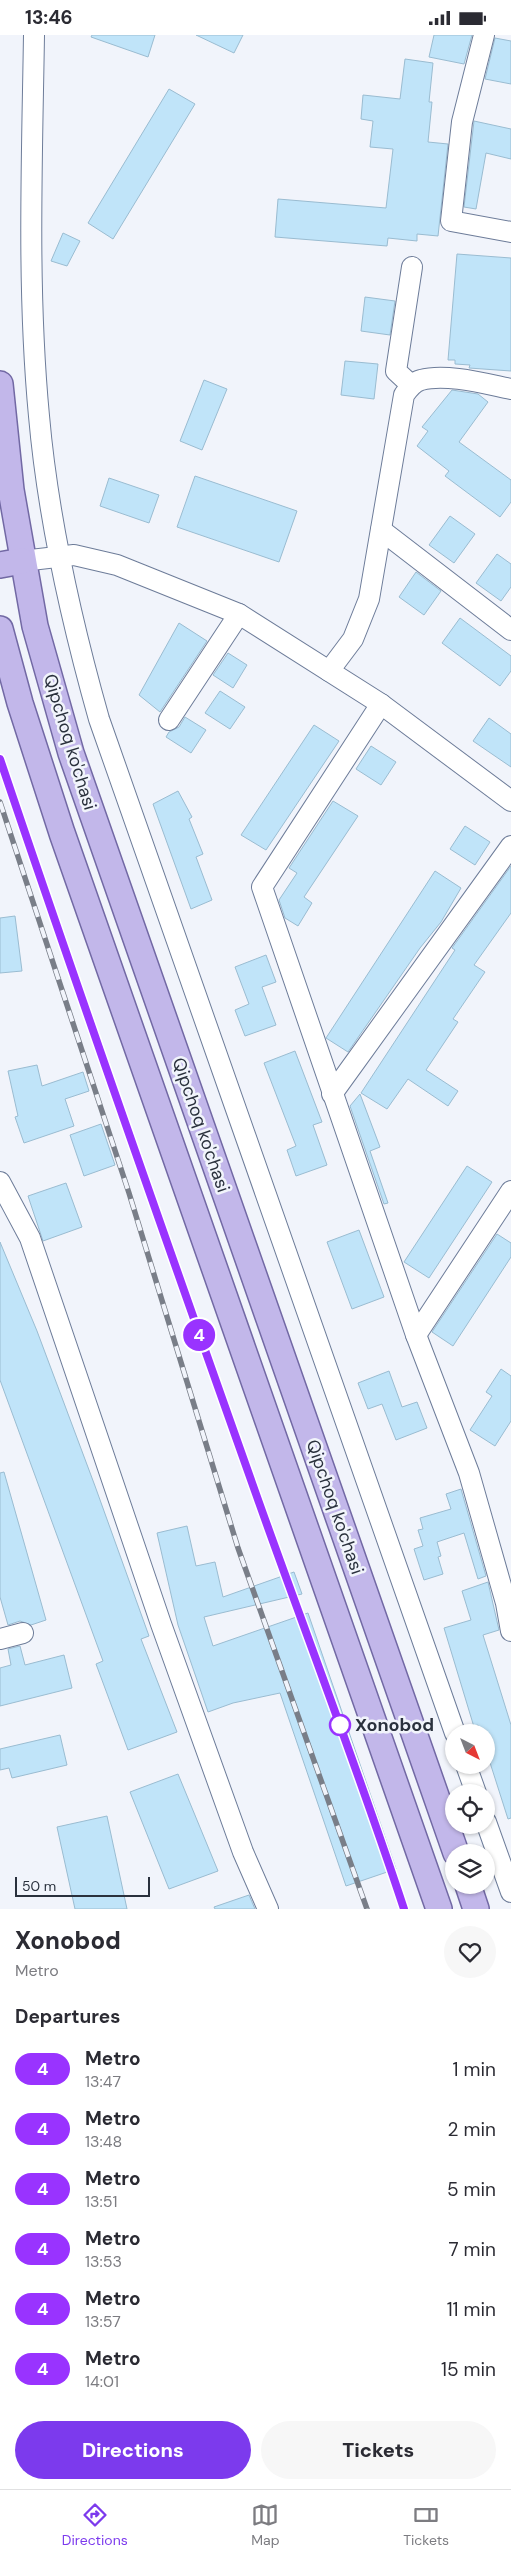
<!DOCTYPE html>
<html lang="en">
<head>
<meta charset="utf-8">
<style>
  body { margin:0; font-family:"DM Sans",sans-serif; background:#f7f7f7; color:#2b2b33; height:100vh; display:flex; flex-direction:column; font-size:19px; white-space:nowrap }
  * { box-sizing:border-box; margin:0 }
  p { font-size:16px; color:#7c7c81 }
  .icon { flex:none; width:28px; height:28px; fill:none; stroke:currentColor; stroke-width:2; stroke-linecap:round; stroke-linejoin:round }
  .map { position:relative; height:1874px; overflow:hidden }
  .drawer { display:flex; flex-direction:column; background:#fff; flex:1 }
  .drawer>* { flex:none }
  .badge { padding:0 10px; border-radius:16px; font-size:18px; line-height:32px }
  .needle { width:32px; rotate:138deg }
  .fabs { position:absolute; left:445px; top:1689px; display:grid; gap:10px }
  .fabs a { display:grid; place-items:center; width:50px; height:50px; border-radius:50%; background:#fff; box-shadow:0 1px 4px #0004; font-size:25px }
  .scale { position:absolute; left:15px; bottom:12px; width:135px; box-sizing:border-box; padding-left:5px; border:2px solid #2a313d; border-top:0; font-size:14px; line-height:18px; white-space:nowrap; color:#2a313d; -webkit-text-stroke:4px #f1f4fb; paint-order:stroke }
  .map>.badge { position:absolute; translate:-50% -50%; box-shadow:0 0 0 2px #fff }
  h2 { padding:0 15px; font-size:19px; line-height:45px }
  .round { display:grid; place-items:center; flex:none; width:52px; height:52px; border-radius:26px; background:#f7f7f7 }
  .overview { display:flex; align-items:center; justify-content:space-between; height:85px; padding:0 15px }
  h1 { font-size:24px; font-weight:800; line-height:38px }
  .action { display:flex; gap:10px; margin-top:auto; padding:10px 15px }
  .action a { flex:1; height:58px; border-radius:30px; background:#7c3aed; color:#fff; font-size:20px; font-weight:800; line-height:58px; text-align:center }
  .action a+a { background:#f7f7f7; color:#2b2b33 }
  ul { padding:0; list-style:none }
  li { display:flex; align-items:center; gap:15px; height:60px; padding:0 15px }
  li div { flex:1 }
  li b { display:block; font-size:19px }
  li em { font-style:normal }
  li .badge { min-width:55px; font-weight:700; text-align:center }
  .status { display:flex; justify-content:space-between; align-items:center; height:35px; padding:0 25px; background:#fff; direction:ltr }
  .status svg { height:14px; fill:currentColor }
  .tabs { display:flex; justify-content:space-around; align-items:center; height:70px; border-top:1px solid #e1e1e2; background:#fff; font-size:14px; color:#7c7c81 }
  .tabs a { display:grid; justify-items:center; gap:2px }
  .tabs .on { color:#7c3aed }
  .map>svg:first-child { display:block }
  .building { fill:#c0e4f9; stroke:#9abcd1 }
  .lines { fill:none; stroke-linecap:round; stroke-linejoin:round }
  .minor-casing { stroke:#6d7c99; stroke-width:22 }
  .major-casing { stroke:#7269a4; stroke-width:28 }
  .minor { stroke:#fff; stroke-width:20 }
  .major { stroke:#c2b7ea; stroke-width:25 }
  .rail-casing { stroke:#797e88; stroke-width:5.5 }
  .rail { stroke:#f1f4fb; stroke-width:4; stroke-dasharray:11; stroke-linecap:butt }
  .line-casing { stroke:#fff; stroke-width:11 }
  .line { stroke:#93f; stroke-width:8 }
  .stop-dot { fill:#fff; stroke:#93f; stroke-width:2.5 }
  .labels { text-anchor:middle; stroke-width:5; stroke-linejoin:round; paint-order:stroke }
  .street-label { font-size:18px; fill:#2a313d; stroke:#f1f4fb }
  .stop-label { font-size:18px; font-weight:bold; fill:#2a313d; stroke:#f1f4fb; text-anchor:start }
</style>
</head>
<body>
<div class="status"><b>13:46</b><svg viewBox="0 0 49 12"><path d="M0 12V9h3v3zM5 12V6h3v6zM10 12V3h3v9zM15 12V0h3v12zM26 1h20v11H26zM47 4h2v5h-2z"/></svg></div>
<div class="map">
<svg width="511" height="1874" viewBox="0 0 511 1874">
  <rect width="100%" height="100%" fill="#f1f4fb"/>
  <g class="building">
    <polygon points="92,0 155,0 148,22 91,2"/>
    <polygon points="196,0 243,0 234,18"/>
    <polygon points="434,0 472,0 464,29 429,22"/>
    <polygon points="495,3 511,6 511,49 485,44"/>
    <polygon points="405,24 433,28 429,67 432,67 428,107 448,109 438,201 417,199 417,206 388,203 387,211 275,202 278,164 386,173 393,114 370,112 373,86 361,84 363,60 400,64"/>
    <polygon points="169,54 195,69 113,204 88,188"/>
    <polygon points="474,86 511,94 511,124 486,118 476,174 464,172"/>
    <polygon points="63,198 80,206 67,231 51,226"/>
    <polygon points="457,219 511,223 511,336 469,333 470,330 455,329 455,325 448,325"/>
    <polygon points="365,262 395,266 390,300 361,296"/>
    <polygon points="345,326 378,329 374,364 341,360"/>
    <polygon points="204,345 227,354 202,415 180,406"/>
    <polygon points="452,355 478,359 488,367 459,407 511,445 511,467 500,482 445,441 449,436 417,411 428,396 422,392"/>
    <polygon points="195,441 297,476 279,527 177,492"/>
    <polygon points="109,443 159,460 149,488 100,471"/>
    <polygon points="450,481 475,499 454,528 429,510"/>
    <polygon points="497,519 511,529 511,552 501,566 476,548"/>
    <polygon points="416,537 441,556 424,580 399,562"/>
    <polygon points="460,583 511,621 511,636 500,651 442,608"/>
    <polygon points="179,588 207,606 160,677 139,660"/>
    <polygon points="228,618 247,630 233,653 213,640"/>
    <polygon points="220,656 245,672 230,694 205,678"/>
    <polygon points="185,682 206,695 191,718 166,702 169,697 179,692"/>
    <polygon points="489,683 511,699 511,732 473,706"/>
    <polygon points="314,690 339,706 266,815 241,800"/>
    <polygon points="371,711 396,727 381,750 356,734"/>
    <polygon points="178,756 192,782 189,784 203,819 196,822 212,865 191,874 153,769"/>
    <polygon points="333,766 358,781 304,862 312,868 298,891 285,883 279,865 297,838 289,833"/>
    <polygon points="465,791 490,807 475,830 450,814"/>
    <polygon points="511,831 511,878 474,930 485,937 453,984 458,987 426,1035 458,1056 448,1071 408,1044 387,1074 361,1058 455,915 452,913"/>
    <polygon points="435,836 461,853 441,887 420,913 348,1017 326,1003"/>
    <polygon points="15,881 22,936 0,938 0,883"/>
    <polygon points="266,920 276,947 262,952 276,990 245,1001 235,975 249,969 235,932"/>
    <polygon points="295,1016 322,1087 313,1090 327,1130 296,1141 287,1115 296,1111 264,1028"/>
    <polygon points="37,1030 42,1051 83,1037 89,1056 65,1064 74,1091 24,1108 15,1082 18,1081 8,1036"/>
    <polygon points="360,1059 380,1112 370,1116 388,1168 384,1169 350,1071"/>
    <polygon points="101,1089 115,1130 84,1141 70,1100"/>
    <polygon points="467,1131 492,1147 429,1243 404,1227"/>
    <polygon points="66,1148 82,1192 43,1206 28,1161"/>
    <polygon points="359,1195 384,1262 352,1274 327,1207"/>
    <polygon points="497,1199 511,1208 511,1222 453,1311 432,1297"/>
    <polygon points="0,1207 37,1296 95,1451 149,1601 141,1604 177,1697 128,1715 96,1629 103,1626 0,1345"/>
    <polygon points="501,1334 511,1341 511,1386 495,1411 470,1395 492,1361 486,1357"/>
    <polygon points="389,1336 402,1372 417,1367 427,1393 396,1405 382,1369 368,1374 358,1348"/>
    <polygon points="4,1437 46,1585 31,1590 20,1586 8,1590 0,1562 0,1438"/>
    <polygon points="461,1454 486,1541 478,1544 464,1498 437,1507 441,1521 438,1522 443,1539 424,1545 414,1514 423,1511 418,1495 423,1494 420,1483 451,1474 446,1459"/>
    <polygon points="187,1491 196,1531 215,1527 223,1562 294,1537 302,1559 204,1582 213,1611 308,1578 396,1834 346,1851 280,1658 233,1668 208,1677 178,1590 157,1498"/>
    <polygon points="488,1547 499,1595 483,1600 511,1690 511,1783 508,1784 486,1715 486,1698 481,1698 478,1690 474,1692 444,1593 471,1585 462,1556"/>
    <polygon points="20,1611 25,1630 64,1620 72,1653 0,1671 0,1633 11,1630 8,1614"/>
    <polygon points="60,1700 67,1730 12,1743 9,1733 0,1735 0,1714"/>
    <polygon points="178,1739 218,1836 169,1854 130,1757"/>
    <polygon points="107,1781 127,1874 75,1874 57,1792"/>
    <polygon points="249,1860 255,1874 215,1874 214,1872"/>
  </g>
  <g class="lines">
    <g class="minor-casing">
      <g id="minor">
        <path d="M 34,0 C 32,127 27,254 39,381 C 48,484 71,585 99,684 L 455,1698"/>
        <polyline points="484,0 462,87 451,186 511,197"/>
        <polyline points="411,350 396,336 412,232"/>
        <polyline points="381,495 511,595"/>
        <polyline points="22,526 74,520 117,530 239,579 381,669 511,766"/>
        <path d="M 329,636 L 353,604 L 369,564 L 404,360 C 409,353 413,347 421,345 C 446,338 486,349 511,354"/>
        <polyline points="381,669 262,852 416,1300 469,1438 506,1568 511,1596"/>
        <polyline points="169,685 239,579"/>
        <polyline points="332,1059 511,811"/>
        <polyline points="0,1147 30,1203 161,1589 243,1817 268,1874"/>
        <polyline points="416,1300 511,1156"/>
        <polyline points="0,1604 23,1598"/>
        <polyline points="466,1730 476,1758"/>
        <polyline points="486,1787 511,1857"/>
      </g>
    </g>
    <g class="major-casing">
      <g id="major">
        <polyline points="0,349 11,455 35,591 71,718 456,1818"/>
        <polyline points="0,530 22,526"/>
        <polyline points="0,594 20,668 62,798 439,1874"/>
        <polyline points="468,1850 476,1874"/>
      </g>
    </g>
    <use href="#minor" class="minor"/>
    <use href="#major" class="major"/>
    <g class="rail-casing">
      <g id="rail">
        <path d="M 0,724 C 82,963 165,1203 250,1441 C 301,1586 355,1729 404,1874"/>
        <polyline points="0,767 129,1158 238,1513 367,1874"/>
      </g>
    </g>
    <use href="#rail" class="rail"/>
  </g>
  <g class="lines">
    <g class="line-casing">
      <path id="line" d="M 0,724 C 83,970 169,1214 256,1459 C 305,1597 358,1734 404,1874"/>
    </g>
    <use href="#line" class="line"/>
  </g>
  <circle class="stop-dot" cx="340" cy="1690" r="10"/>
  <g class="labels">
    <g class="street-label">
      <text transform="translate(70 707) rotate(73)" y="6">Qipchoq ko'chasi</text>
      <text transform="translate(201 1090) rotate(71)" y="6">Qipchoq ko'chasi</text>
      <text transform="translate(335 1472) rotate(71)" y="6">Qipchoq ko'chasi</text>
    </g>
    <g class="stop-label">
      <text x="355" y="1696">Xonobod</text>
    </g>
  </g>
</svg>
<div class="fabs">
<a><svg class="needle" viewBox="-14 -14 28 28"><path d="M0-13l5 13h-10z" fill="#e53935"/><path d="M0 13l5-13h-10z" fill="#7c7c81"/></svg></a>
<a><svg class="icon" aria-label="locate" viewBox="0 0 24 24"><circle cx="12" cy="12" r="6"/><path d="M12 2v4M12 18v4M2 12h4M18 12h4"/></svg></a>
<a><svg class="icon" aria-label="layers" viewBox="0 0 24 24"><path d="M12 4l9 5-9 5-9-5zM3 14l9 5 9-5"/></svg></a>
</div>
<div class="scale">50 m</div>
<b class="badge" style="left:199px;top:1300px;background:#93f;color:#fff">4</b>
</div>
<section class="drawer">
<div class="overview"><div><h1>Xonobod</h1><p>Metro</p></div><a class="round"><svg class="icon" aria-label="heart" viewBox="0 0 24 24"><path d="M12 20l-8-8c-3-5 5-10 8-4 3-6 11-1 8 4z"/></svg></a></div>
<h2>Departures</h2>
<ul>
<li><span class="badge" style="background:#93f;color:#fff">4</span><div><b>Metro</b><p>13:47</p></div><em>1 min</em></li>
<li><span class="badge" style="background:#93f;color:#fff">4</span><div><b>Metro</b><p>13:48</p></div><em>2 min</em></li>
<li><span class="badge" style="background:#93f;color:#fff">4</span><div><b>Metro</b><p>13:51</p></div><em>5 min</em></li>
<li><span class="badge" style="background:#93f;color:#fff">4</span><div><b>Metro</b><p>13:53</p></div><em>7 min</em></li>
<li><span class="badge" style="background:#93f;color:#fff">4</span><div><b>Metro</b><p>13:57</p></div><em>11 min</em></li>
<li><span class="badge" style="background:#93f;color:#fff">4</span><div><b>Metro</b><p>14:01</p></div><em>15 min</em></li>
</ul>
<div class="action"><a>Directions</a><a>Tickets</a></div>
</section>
<nav class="tabs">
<a class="on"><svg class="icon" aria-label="directions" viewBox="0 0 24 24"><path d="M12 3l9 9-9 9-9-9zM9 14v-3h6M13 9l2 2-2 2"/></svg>Directions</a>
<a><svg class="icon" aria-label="map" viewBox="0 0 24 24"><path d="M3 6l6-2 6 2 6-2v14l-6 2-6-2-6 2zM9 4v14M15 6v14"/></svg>Map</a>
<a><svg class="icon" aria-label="tickets" viewBox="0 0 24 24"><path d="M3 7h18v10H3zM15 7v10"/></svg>Tickets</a>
</nav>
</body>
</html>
